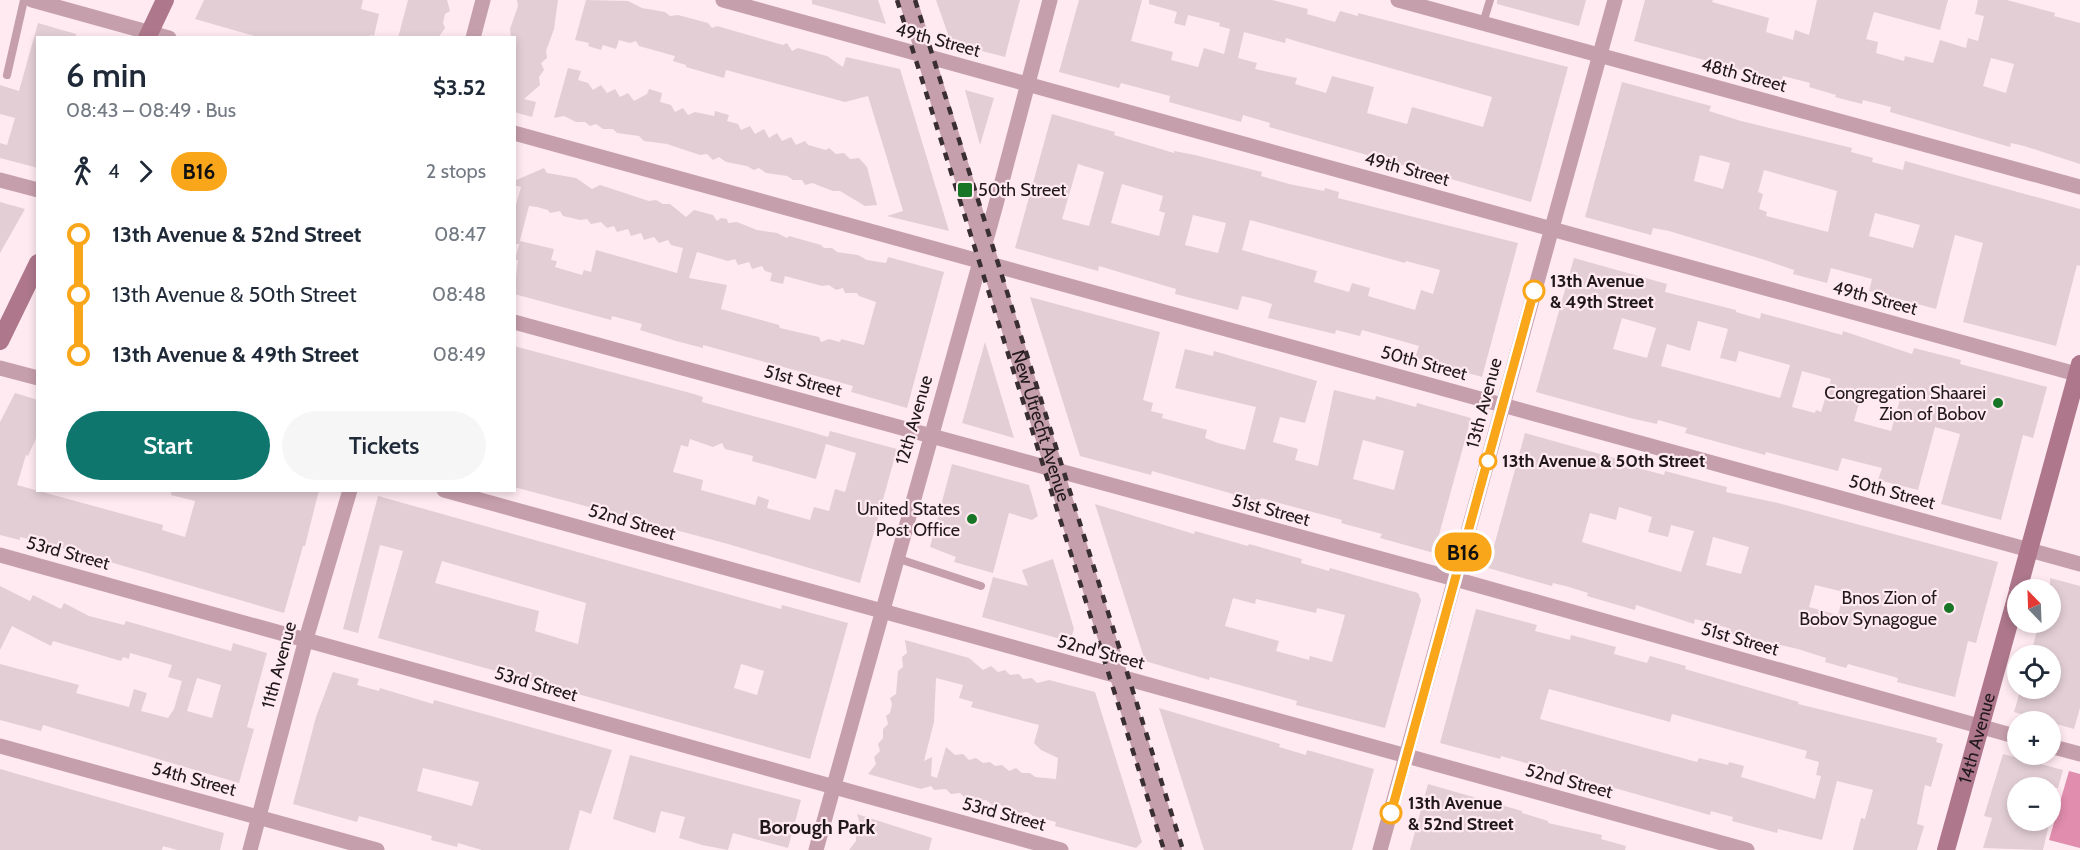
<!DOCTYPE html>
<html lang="en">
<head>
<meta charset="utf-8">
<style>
  body { margin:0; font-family:Cabin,sans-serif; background:#f6f6f7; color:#1f2937; height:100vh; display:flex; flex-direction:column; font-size:22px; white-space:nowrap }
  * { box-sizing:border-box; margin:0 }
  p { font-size:20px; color:#747a83 }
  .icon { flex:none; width:33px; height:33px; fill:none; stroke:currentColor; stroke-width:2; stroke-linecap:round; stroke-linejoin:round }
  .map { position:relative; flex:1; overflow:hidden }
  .side { position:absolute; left:36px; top:36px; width:480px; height:456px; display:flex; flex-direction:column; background:#fff; border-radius:0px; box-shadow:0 3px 9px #0003 }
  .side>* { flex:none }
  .badge { padding:0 12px; border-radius:20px; font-size:21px; line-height:39px }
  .needle { width:39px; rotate:337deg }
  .controls { position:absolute; left:2007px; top:579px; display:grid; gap:12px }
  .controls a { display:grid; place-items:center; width:54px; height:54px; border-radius:50%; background:#fff; box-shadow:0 3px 9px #0003; font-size:30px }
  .map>.badge { position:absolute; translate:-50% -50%; box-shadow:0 0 0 3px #fff }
  .legs { display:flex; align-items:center; gap:9px; height:66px; padding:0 30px; font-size:20px }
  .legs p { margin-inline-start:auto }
  .overview { display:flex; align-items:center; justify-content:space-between; height:102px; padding:0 30px }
  h1 { font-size:33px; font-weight:600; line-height:45px }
  .action { display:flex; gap:12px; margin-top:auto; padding:12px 30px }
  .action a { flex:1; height:69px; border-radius:36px; background:#0f766e; color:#fff; font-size:24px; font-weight:600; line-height:69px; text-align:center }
  .action a+a { background:#f6f6f7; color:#1f2937 }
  ul { padding:0 30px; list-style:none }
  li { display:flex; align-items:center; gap:21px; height:60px; font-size:22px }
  li i { display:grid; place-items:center; width:9px; height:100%; margin:0 8px; background:currentColor }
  li i::after { content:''; width:15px; height:15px; margin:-8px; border:4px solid; border-radius:50%; background:#fff }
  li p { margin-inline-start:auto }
  li:first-child i { background:linear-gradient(#0000 50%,currentColor 0) }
  li:last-child i { background:linear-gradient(currentColor 50%,#0000 0) }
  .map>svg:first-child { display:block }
  .forest { fill:#e18dad }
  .building { fill:#e3ced5; fill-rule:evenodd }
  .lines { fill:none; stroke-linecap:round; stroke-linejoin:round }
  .service { stroke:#c69fac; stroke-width:8 }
  .minor { stroke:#c69fac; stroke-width:15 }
  .tertiary { stroke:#c69fac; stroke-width:18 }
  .secondary { stroke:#ae778c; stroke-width:18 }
  .rail { stroke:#392f33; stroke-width:4.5; stroke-dasharray:8 8; stroke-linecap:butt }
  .line-1-casing { stroke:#fff; stroke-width:14 }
  .line-1 { stroke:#faa61a; stroke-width:9 }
  .poi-dot { fill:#177626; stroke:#ffeaf1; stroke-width:2 }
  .stop-1-dot { fill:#fff; stroke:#faa61a; stroke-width:3 }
  .labels { text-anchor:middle; stroke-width:4.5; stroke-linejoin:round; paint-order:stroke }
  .street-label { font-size:18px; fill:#20181b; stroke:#ffeaf1 }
  .poi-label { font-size:18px; fill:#20181b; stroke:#ffeaf1; text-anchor:end }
  .stop-label { font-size:18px; font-weight:bold; fill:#20181b; stroke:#ffeaf1; text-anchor:start }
  .neighbourhood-label { font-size:20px; font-weight:bold; fill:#20181b; stroke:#ffeaf1 }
</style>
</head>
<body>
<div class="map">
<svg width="2080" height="850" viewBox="0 0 2080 850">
  <rect width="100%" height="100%" fill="#ffeaf1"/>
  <polygon class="forest" points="2069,771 2080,774 2080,848 2049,840"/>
  <g class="building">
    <polygon points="204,0 363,0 361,9 379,14 374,36 370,35 369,38 261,38 195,19"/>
    <polygon points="408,0 447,0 450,11 445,14 443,23 445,28 438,38 398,38"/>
    <polygon points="517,0 558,0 554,29 546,51 547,58 541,63 544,70 539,77 540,85 524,99 536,102 532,117 514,112 514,38 511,38 510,29 518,6"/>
    <polygon points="586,0 628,1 642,8 665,12 670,16 678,15 708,23 712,28 717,26 783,45 787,43 792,51 798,48 827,56 843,67 846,57 900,69 949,231 887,216 903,211 868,96 845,102 726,70 724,78 686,67 686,65 673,61 675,56 639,46 636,41 630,43 619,40 616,49 603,45 601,50 588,46 589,43 575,40"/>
    <polygon points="812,0 878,0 886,24 812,4"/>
    <polygon points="936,0 1020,0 1005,57 951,43"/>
    <path d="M 1079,0 L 1142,0 L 1131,41 L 1173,52 L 1171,60 L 1198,67 L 1204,48 L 1224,54 L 1230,29 L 1219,26 L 1220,23 L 1188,15 L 1185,26 L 1174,23 L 1177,12 L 1149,4 L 1149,0 L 1272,0 L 1308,9 L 1307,14 L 1335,22 L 1340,11 L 1358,16 L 1358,13 L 1568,67 L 1531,202 L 1269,127 L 1270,123 L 1243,115 L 1241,122 L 1169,102 L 1170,96 L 1121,83 L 1119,88 L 1059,72 ZM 1244,32 L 1285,43 L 1286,38 L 1299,42 L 1492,97 L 1483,127 L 1412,107 L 1407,124 L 1367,113 L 1374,87 L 1332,76 L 1326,93 L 1295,84 L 1297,78 L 1255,69 L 1257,63 L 1238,58 Z"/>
    <polygon points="1497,0 1586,0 1579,26 1497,4"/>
    <path d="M 1645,0 L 1713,0 L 1712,2 L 1769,18 L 1766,32 L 1793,40 L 1795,30 L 1809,35 L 1817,0 L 1948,0 L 1940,30 L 1874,12 L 1866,39 L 1878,42 L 1876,53 L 1904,61 L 1905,56 L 1933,63 L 1940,40 L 1966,48 L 1968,38 L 1978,41 L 1984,16 L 1975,14 L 1978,0 L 2007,0 L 2055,13 L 2054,16 L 2080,23 L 2080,164 L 2024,146 L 2011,143 L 2010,147 L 1890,112 L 1891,107 L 1863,100 L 1862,104 L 1835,97 L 1836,95 L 1809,87 L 1810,83 L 1783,76 L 1782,81 L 1634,41 ZM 1991,58 L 2014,64 L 2006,93 L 1983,86 Z"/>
    <polygon points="38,23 76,34 76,38 38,38 38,168 0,158 0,143 7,145 15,118 0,114 0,85 19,91"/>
    <polygon points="568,68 581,71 578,80 588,83 593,90 601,85 607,93 615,89 620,97 628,93 634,101 647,94 649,89 662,93 660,102 671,105 675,112 683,108 688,115 695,112 714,116 715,111 729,115 727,121 738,124 741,130 750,126 755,134 764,129 769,138 777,133 782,141 791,137 796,145 805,141 808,145 826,150 829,148 836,154 844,153 850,159 859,158 867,167 877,205 865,206 840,191 833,191 812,183 805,185 802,180 793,180 787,176 766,173 759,168 754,170 747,166 726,162 719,157 713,160 707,154 700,155 667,144 644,141 639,136 617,133 613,129 603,129 596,124 590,126 585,122 576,122 564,116 554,118"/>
    <path d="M 1622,82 L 1711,106 L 1709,111 L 1741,121 L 1852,148 L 1851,152 L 1873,158 L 1872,162 L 1903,170 L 1905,161 L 2080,209 L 2080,266 L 2077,265 L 2056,346 L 1963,322 L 1983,243 L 1955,235 L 1936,309 L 1869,291 L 1872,279 L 1831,268 L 1827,283 L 1793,274 L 1794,270 L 1765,260 L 1669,231 L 1653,228 L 1651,235 L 1585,217 ZM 1700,155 L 1730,163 L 1723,189 L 1694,181 ZM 1764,170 L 1837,191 L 1828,232 L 1766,216 L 1767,212 L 1759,209 L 1763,194 L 1758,192 ZM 1875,213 L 1920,225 L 1913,248 L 1869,236 Z"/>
    <polygon points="965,90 994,98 980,145"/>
    <path d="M 1052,114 L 1115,132 L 1114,135 L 1174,153 L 1174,151 L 1195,155 L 1262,172 L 1261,176 L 1289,184 L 1324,191 L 1325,188 L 1339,192 L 1338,198 L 1518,243 L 1482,377 L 1415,358 L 1419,346 L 1391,338 L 1362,330 L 1360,336 L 1336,330 L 1335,334 L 1268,318 L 1272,304 L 1259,300 L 1242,296 L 1238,310 L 1175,294 L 1176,289 L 1099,266 L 1098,271 L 1015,248 ZM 1078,164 L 1104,172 L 1089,226 L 1062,219 ZM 1122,184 L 1163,196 L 1159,211 L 1165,213 L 1159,236 L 1111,223 ZM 1193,215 L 1226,223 L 1218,253 L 1185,245 ZM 1250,220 L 1405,263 L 1406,261 L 1440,270 L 1433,294 L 1421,290 L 1415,310 L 1368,296 L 1370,288 L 1352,283 L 1349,292 L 1314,282 L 1317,271 L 1242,250 Z"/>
    <path d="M 544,168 L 547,173 L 576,178 L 592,189 L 600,185 L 649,201 L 656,200 L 663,204 L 670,204 L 686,217 L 694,210 L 713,215 L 717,221 L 721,218 L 727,219 L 728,223 L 737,222 L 757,230 L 777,233 L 787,238 L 789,236 L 821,245 L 824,248 L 832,248 L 837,252 L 858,255 L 867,260 L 886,263 L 888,257 L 944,272 L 907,408 L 851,392 L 853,386 L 703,345 L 703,348 L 676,341 L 640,330 L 642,324 L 612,316 L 611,320 L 514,294 L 518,260 L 515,260 L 520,241 L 554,249 L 551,260 L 557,261 L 555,267 L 582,275 L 584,270 L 591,272 L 596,250 L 677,273 L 683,248 L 671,245 L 668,240 L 659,243 L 654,237 L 644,240 L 641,233 L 631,236 L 628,229 L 617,232 L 614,226 L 607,228 L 601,222 L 591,224 L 587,219 L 580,220 L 563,216 L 560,211 L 550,213 L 548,210 L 537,207 L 529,206 L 519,244 L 514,244 L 514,212 L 521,187 L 514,185 L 514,181 ZM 697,252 L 728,261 L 735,259 L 738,265 L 749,262 L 752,269 L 762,266 L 765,271 L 772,273 L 770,281 L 783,284 L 785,276 L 822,286 L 829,285 L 836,290 L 843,288 L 845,293 L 857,293 L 859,296 L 876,302 L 864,345 L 841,339 L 840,342 L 829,339 L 821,342 L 819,337 L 780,328 L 779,325 L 721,309 L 727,285 L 689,278 Z"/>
    <polygon points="0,202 25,209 0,253"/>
    <path d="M 1574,258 L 1667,284 L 1665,292 L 1736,310 L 1736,312 L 1760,319 L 1761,313 L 1842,335 L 1843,331 L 1912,354 L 1914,348 L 1961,360 L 1960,364 L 2047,387 L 2033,438 L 2023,435 L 2001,520 L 1941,504 L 1960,434 L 1935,427 L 1918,490 L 1878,480 L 1882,468 L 1842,458 L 1838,471 L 1766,452 L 1765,455 L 1685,433 L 1687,428 L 1658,420 L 1657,424 L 1630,418 L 1536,392 ZM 1622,318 L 1656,328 L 1647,358 L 1613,349 ZM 1698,321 L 1728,329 L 1720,358 L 1736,362 L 1739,351 L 1790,365 L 1780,398 L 1661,366 L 1667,344 L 1690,351 ZM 1802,371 L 1831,379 L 1821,412 L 1816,410 L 1815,413 L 1792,407 ZM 1863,389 L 1900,399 L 1891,431 L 1854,421 Z"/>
    <path d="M 1030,297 L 1160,332 L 1143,400 L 1153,403 L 1151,411 L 1163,414 L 1162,418 L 1207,430 L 1205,438 L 1218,443 L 1245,450 L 1256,407 L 1175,388 L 1185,349 L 1213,356 L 1214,351 L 1317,381 L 1305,423 L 1280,417 L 1273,442 L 1298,449 L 1295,460 L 1318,466 L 1334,390 L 1375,400 L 1376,396 L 1416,407 L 1417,403 L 1471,418 L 1434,553 L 1380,538 L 1382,534 L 1341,523 L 1342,520 L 1261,498 L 1259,504 L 1233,497 L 1233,494 L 1152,471 L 1151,475 L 1080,456 ZM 1363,440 L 1404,451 L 1394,490 L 1353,479 Z"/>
    <polygon points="985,342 1014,438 962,423"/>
    <path d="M 514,346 L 694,394 L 703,397 L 702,402 L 801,429 L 828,437 L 830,431 L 897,449 L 860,583 L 728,544 L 514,487 ZM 690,439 L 713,447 L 722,443 L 725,449 L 753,456 L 752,461 L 816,479 L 826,444 L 856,453 L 845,492 L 835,489 L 829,511 L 814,507 L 810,520 L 767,508 L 769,500 L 758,496 L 755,505 L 701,490 L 703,480 L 673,472 L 681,445 L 688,447 Z"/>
    <polygon points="15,393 38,400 38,434 28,456 26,455 17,485 163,525 162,530 185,537 195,501 171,495 172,490 319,490 305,546 303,546 284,613 52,545 20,537 20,540 0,535 0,422"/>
    <path d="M 1525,433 L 1632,463 L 1631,466 L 1664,475 L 1665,471 L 1707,482 L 1727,487 L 1726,492 L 1778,503 L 1998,562 L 1976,643 L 1968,641 L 1955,697 L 1897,682 L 1898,678 L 1848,664 L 1846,668 L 1825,662 L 1826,658 L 1798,649 L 1726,633 L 1728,628 L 1695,619 L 1694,624 L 1636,605 L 1635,610 L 1587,596 L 1588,593 L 1569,587 L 1553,583 L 1552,586 L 1488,568 ZM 1619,507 L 1652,517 L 1648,532 L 1668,537 L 1671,525 L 1694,531 L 1681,572 L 1582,542 L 1590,513 L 1616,520 ZM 1713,537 L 1749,547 L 1741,574 L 1706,565 ZM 1815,585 L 1844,592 L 1838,615 L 1809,607 Z"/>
    <polygon points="952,464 1029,485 1038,516 1032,520 1009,513 993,573 954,562 956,557 930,547"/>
    <path d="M 378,496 L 781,609 L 782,605 L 848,623 L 810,759 L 378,638 L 403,551 L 380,545 L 358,633 L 343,629 ZM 442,561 L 586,603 L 578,644 L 535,631 L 539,611 L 435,583 ZM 741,664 L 764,671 L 757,695 L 734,688 Z"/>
    <path d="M 1095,504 L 1194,534 L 1195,531 L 1248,546 L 1249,544 L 1302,559 L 1301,563 L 1329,571 L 1330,568 L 1418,593 L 1421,600 L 1385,728 L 1296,705 L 1297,701 L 1265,692 L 1210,677 L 1209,680 L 1145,661 ZM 1233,598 L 1255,604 L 1256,599 L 1316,613 L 1317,608 L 1345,615 L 1332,662 L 1310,656 L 1309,660 L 1276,651 L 1279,641 L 1225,626 Z"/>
    <polygon points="1053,559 1074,629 1071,638 1064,640 982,617 993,577 1028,586 1022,570"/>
    <polygon points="2050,578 2080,586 2080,708 2074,729 2014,712 2021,688 2050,688 2050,656 2030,656 2039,624 2050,627"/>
    <path d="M 0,586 L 30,601 L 33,595 L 61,609 L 64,603 L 89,616 L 124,625 L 126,621 L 231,651 L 233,643 L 267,653 L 247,727 L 254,729 L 239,783 L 43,725 L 41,731 L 0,720 L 0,664 L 79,685 L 76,693 L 129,707 L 134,689 L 147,693 L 141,711 L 168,718 L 174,709 L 182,681 L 168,677 L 172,665 L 130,653 L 129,659 L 123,657 L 121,661 L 53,641 L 51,646 L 12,626 L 0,650 ZM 197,678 L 221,685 L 212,718 L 187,711 Z"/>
    <path d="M 1476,609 L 1537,625 L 1535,631 L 1570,640 L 1571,635 L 1616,647 L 1614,654 L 1647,663 L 1650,656 L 1686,666 L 1685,669 L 1799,702 L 1798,704 L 1937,738 L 1936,742 L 1943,744 L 1931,787 L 1925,785 L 1917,824 L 1924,826 L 1917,850 L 1853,850 L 1861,818 L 1865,819 L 1873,790 L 1837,781 L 1822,840 L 1778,829 L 1777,833 L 1732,821 L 1733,817 L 1711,811 L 1710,815 L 1501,756 L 1500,759 L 1440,743 ZM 1549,689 L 1670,722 L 1672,714 L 1807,751 L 1805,758 L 1819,762 L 1816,775 L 1821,776 L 1815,799 L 1741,777 L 1744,766 L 1729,762 L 1728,765 L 1699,758 L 1697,762 L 1540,719 Z"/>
    <path d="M 905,640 L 969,658 L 983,670 L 991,666 L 998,672 L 1005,670 L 1010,675 L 1019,674 L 1023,679 L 1032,678 L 1037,683 L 1049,680 L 1095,692 L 1142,842 L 1136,848 L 1055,826 L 1056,822 L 1033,816 L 1027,812 L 1019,813 L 1013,808 L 1004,808 L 999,803 L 992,805 L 986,800 L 978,801 L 973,796 L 964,797 L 960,793 L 951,794 L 946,789 L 934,790 L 931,786 L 921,789 L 868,774 L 876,764 L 874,757 L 880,751 L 878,744 L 883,738 L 883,729 L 888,724 L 886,716 L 890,713 L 892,704 L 890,698 L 896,694 L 898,671 L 903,667 L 902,657 L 907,653 ZM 936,678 L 963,685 L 959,698 L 973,702 L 971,707 L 1039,725 L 1034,743 L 1041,750 L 1058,758 L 1056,779 L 1035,777 L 1030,773 L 1022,773 L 1016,768 L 1009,771 L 1002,765 L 995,766 L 990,762 L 983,763 L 976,758 L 969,760 L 963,754 L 955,755 L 946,747 L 937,778 L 931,776 L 932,757 L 924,761 L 934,722 Z"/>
    <path d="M 333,672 L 359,679 L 357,685 L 379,691 L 380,688 L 433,704 L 434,700 L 612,750 L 591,814 L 580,810 L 569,850 L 482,850 L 458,843 L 457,847 L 431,840 L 432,836 L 359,816 L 357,822 L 293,804 L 316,717 ZM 423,768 L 479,782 L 472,806 L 417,791 Z"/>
    <polygon points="1159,708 1280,744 1279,747 1306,755 1307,750 1374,769 1352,850 1204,850"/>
    <polygon points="2003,754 2063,770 2058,788 2018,788 2018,820 2050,820 2043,850 1983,848 1992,818 1984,816"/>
    <polygon points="630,755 801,800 788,848 733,833 728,850 702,845 679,838 685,817 661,811 655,833 613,819"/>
    <polygon points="0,769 224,833 220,850 177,850 163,846 162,850 0,850"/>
    <polygon points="1428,784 1522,811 1522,813 1548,821 1548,823 1602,835 1601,839 1626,846 1625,850 1410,850"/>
    <polygon points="857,814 932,838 929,850 849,850 856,841 856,833 861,828"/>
  </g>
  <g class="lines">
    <g class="service">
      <polyline points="1483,23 1490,0"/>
      <polyline points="7,75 24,0"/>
      <polyline points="896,558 981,586"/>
    </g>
    <g class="minor">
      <polyline points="32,0 169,38"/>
      <polyline points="723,0 2080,375"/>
      <polyline points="1398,0 2080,187"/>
      <polyline points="473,38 483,0"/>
      <polyline points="514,133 2080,564"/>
      <polyline points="0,180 38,190"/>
      <polyline points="514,322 1455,579 2018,737"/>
      <polyline points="0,368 38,378"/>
      <polyline points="444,490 1747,850"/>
      <polyline points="0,555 1061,850"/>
      <polyline points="0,746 377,850"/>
      <polyline points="2050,746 2080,754"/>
      <polyline points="250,850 306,639 350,490"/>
      <polyline points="816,850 995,208 1050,0"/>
      <polyline points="1380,850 1615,0"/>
    </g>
    <path class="tertiary" id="s1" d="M 908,0 L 1173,850"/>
    <g class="secondary">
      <polyline points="147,38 165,0"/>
      <polyline points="0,341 38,263"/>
      <polyline points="2018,590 2080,364"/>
      <path id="s2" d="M 1946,850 L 2018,591"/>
    </g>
    <g class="rail">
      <polyline points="897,0 1164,850"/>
      <polyline points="915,0 1183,850"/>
    </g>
  </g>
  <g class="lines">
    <g class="line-1-casing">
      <polyline id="line-1" points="1391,813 1534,291"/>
    </g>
    <use href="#line-1" class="line-1"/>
  </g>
  <g class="poi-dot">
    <rect x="957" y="182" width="16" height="16" rx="3"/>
    <circle cx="1998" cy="403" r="6"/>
    <circle cx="972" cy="519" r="6"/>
    <circle cx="1949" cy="608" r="6"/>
  </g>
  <g class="stop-1-dot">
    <circle cx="1534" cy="291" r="10"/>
    <circle cx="1488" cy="461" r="8"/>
    <circle cx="1391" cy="813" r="10"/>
  </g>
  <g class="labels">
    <g class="street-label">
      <text transform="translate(938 40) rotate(15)" y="6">49th Street</text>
      <text transform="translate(1744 75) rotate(15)" y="6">48th Street</text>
      <text transform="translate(1407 169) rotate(15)" y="6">49th Street</text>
      <text transform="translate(1875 298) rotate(15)" y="6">49th Street</text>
      <text transform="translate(1424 363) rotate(15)" y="6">50th Street</text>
      <text transform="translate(803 381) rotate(15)" y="6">51st Street</text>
      <text transform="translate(1484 403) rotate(-75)" y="6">13th Avenue</text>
      <text transform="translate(914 420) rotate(-74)" y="6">12th Avenue</text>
      <text dy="6" stroke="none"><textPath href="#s1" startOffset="446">New Utrecht Avenue</textPath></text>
      <text transform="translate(1892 492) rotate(15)" y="6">50th Street</text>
      <text transform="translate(1271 510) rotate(15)" y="6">51st Street</text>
      <text transform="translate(632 522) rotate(16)" y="6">52nd Street</text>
      <text transform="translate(68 553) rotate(15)" y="6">53rd Street</text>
      <text transform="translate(1740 639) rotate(16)" y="6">51st Street</text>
      <text transform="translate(1101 652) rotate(15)" y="6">52nd Street</text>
      <text transform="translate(279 665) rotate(-75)" y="6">11th Avenue</text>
      <text transform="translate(536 684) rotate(16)" y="6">53rd Street</text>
      <text dy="6" stroke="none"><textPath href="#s2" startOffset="116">14th Avenue</textPath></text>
      <text transform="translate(194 779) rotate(15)" y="6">54th Street</text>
      <text transform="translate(1569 781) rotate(15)" y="6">52nd Street</text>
      <text transform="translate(1004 814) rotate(15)" y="6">53rd Street</text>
    </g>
    <g class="poi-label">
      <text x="978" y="196" text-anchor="start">50th Street</text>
      <text x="1986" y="399">Congregation Shaarei<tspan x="1986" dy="21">Zion of Bobov</tspan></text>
      <text x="960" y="515">United States<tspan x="960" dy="21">Post Office</tspan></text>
      <text x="1937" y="604">Bnos Zion of<tspan x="1937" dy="21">Bobov Synagogue</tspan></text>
    </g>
    <g class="stop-label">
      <text x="1550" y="287">13th Avenue<tspan x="1550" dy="21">&amp; 49th Street</tspan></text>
      <text x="1502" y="467">13th Avenue &amp; 50th Street</text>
      <text x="1408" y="809">13th Avenue<tspan x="1408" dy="21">&amp; 52nd Street</tspan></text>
    </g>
    <g class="neighbourhood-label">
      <text x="817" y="834">Borough Park</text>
    </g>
  </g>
</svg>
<div class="controls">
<a><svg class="needle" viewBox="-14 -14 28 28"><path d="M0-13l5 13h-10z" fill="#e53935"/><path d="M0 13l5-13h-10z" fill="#747a83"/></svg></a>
<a><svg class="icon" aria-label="locate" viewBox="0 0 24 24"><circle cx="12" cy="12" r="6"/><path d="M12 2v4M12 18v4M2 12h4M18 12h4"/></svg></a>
<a>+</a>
<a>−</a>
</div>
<b class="badge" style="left:1463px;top:552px;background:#faa61a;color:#111">B16</b>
<section class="side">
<div class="overview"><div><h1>6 min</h1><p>08:43 – 08:49 · Bus</p></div><b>$3.52</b></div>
<div class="legs"><svg class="icon" aria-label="walk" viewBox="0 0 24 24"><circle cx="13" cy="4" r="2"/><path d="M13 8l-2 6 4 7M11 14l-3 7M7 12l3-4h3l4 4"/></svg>4<svg class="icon" aria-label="forward" viewBox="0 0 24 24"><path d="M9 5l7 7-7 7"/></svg><b class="badge" style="background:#faa61a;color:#111">B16</b><p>2 stops</p></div>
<ul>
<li><i style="color:#faa61a"></i><b>13th Avenue &amp; 52nd Street</b><p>08:47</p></li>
<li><i style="color:#faa61a"></i><span>13th Avenue &amp; 50th Street</span><p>08:48</p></li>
<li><i style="color:#faa61a"></i><b>13th Avenue &amp; 49th Street</b><p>08:49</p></li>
</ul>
<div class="action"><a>Start</a><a>Tickets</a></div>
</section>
</div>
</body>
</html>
